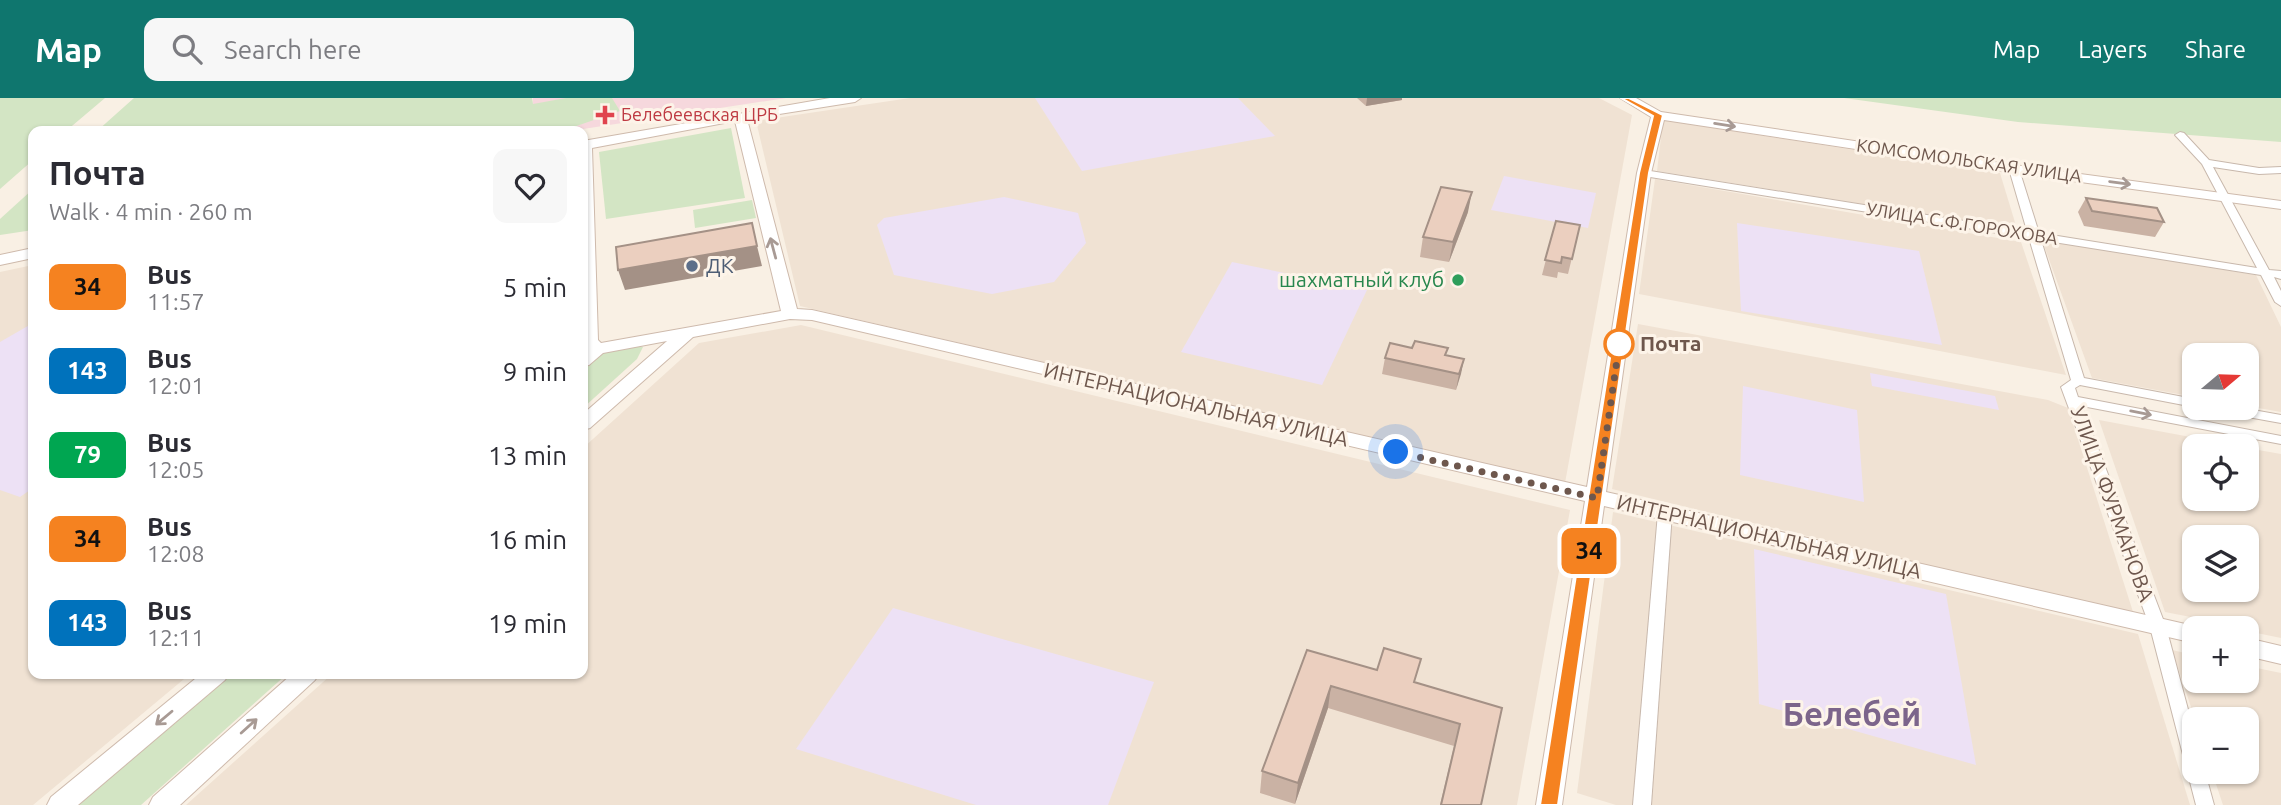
<!DOCTYPE html>
<html lang="en">
<head>
<meta charset="utf-8">
<style>
  body { margin:0; font-family:Ubuntu,sans-serif; background:#f7f7f7; color:#2b2b33; height:100vh; display:flex; flex-direction:column; font-size:26px; white-space:nowrap }
  * { box-sizing:border-box; margin:0 }
  p { font-size:23px; color:#7c7c81 }
  .icon { flex:none; width:38px; height:38px; fill:none; stroke:currentColor; stroke-width:2; stroke-linecap:round; stroke-linejoin:round }
  .map { position:relative; flex:1; overflow:hidden }
  .panel { position:absolute; left:28px; top:28px; width:560px; height:553px; display:flex; flex-direction:column; background:#fff; border-radius:14px; box-shadow:0 2px 5px #0004 }
  .panel>* { flex:none }
  .badge { padding:0 14px; border-radius:10px; font-size:24px; line-height:46px }
  .needle { width:46px; rotate:71deg }
  .fabs { position:absolute; left:2182px; top:245px; display:grid; gap:14px }
  .fabs a { display:grid; place-items:center; width:77px; height:77px; border-radius:14px; background:#fff; box-shadow:0 2px 5px #0004; font-size:35px }
  .you { position:absolute; width:35px; height:35px; margin:-18px; border:5px solid #fff; border-radius:50%; background:#1a73e8; box-shadow:0 0 0 10px #1a73e833 }
  .map>.badge { position:absolute; translate:-50% -50%; box-shadow:0 0 0 4px #fff }
  .round { display:grid; place-items:center; flex:none; width:74px; height:74px; border-radius:14px; background:#f7f7f7 }
  .head { display:flex; align-items:center; justify-content:space-between; height:119px; padding:0 21px }
  h1 { font-size:33px; font-weight:600; line-height:52px }
  ul { padding:0; list-style:none }
  li { display:flex; align-items:center; gap:21px; height:84px; padding:0 21px }
  li div { flex:1 }
  li b { display:block; font-size:26px }
  li em { font-style:normal }
  li .badge { min-width:77px; font-weight:700; text-align:center }
  header { display:flex; align-items:center; gap:42px; box-sizing:border-box; height:98px; padding:0 35px; background:#0f766e; color:#fff }
  header strong { font-size:33px }
  nav { display:flex; gap:38px; margin-inline-start:auto; font-size:24px }
  .search { width:490px; height:63px; background:#f7f7f7; display:flex; align-items:center; gap:18px; box-sizing:border-box; padding:0 24px; border-radius:14px; color:#7c7c81; font-size:26px }
  .map>svg:first-child { display:block }
  .residential { fill:#f0e2d3; fill-rule:evenodd }
  .education { fill:#ede1f5 }
  .medical { fill:#f6d8dd }
  .green { fill:#d3e5c4 }
  .lines { fill:none; stroke-linecap:round; stroke-linejoin:round }
  .street-casing { stroke:#c8b8ac; stroke-width:2 }
  .secondary-casing { stroke:#cebaac; stroke-width:2 }
  .street { fill:#fff; fill-rule:evenodd }
  .secondary { fill:#fff; fill-rule:evenodd }
  .wall { fill:#cab2a4 }
  .shaded-wall { fill:#a49186 }
  .building { fill:#ebcfbf; stroke:#a49186; stroke-width:2 }
  .oneway { stroke:#a89a94 }
  .line { fill:#f58220; stroke:#fff; stroke-width:2 }
  .walk { stroke:#6e574d; stroke-width:7; stroke-dasharray:0 12.6 }
  .health-dot { fill:#e0444e; stroke:#fdf4e9; stroke-width:2.5 }
  .service-dot { fill:#5c6f8a; stroke:#fdf4e9; stroke-width:2.5 }
  .leisure-dot { fill:#2e9e5b; stroke:#fdf4e9; stroke-width:2.5 }
  .stop-dot { fill:#fff; stroke:#f58220; stroke-width:3.5 }
  .labels { text-anchor:middle; stroke-width:6; stroke-linejoin:round; paint-order:stroke }
  .far-health-label { font-size:18px; fill:#be3a42; stroke:#fdf4e9; text-anchor:start }
  .far-street-label { font-size:18px; fill:#6e574d; stroke:#fdf4e9 }
  .service-label { font-size:21px; fill:#4e5e75; stroke:#fdf4e9; text-anchor:start }
  .leisure-label { font-size:21px; fill:#27864d; stroke:#fdf4e9; text-anchor:end }
  .stop-label { font-size:21px; font-weight:bold; fill:#6e574d; stroke:#fdf4e9; text-anchor:start }
  .street-label { font-size:21px; fill:#6e574d; stroke:#fdf4e9 }
  .near-district-label { font-size:33px; font-weight:bold; fill:#7c658b; stroke:#fdf4e9 }
</style>
</head>
<body>
<header>
<strong>Map</strong>
<div class="search"><svg class="icon" aria-label="search" viewBox="0 0 24 24"><circle cx="10" cy="10" r="6"/><path d="M15 15l6 6"/></svg>Search here</div>
<nav><a>Map</a><a>Layers</a><a>Share</a></nav>
</header>
<div class="map">
<svg width="2281" height="707" viewBox="0 0 2281 707">
  <rect width="100%" height="100%" fill="#f9f0e4"/>
  <g class="residential">
    <polygon points="910,0 1599,0 1632,17 1565,385 800,208 756,23"/>
    <polygon points="1663,22 2000,75 2017,131 1657,73"/>
    <polygon points="1655,81 2021,144 2066,277 1639,196"/>
    <polygon points="2042,142 2256,177 2281,229 2281,314 2247,308 2247,257 2194,257 2194,299 2092,280"/>
    <polygon points="33,167 33,576 190,576 33,707 0,707 0,174"/>
    <polygon points="1638,226 2048,302 2068,310 2134,517 1612,391"/>
    <polygon points="801,227 1570,412 1517,707 186,707 332,576 583,576 583,350 699,245"/>
    <path d="M 2099,322 L 2239,348 L 2194,348 L 2194,401 L 2247,401 L 2247,350 L 2281,356 L 2281,540 L 2247,533 L 2247,530 L 2165,514 ZM 2247,439 L 2247,492 L 2194,492 L 2194,439 Z"/>
    <polygon points="1613,414 2138,536 2190,707 1616,707 1577,695"/>
    <polygon points="2172,552 2194,557 2194,583 2247,583 2247,568 2281,575 2281,707 2223,707 2212,674 2247,674 2247,621 2195,621"/>
  </g>
  <g class="education">
    <polygon points="1035,0 1238,0 1275,38 1082,73"/>
    <polygon points="1504,78 1596,95 1588,130 1491,112"/>
    <polygon points="1004,99 1078,115 1086,145 1054,184 992,196 894,177 877,127 884,120"/>
    <polygon points="1737,125 1919,153 1942,247 1741,213"/>
    <polygon points="1232,164 1367,192 1322,287 1181,254"/>
    <polygon points="33,225 33,390 20,399 0,392 0,244"/>
    <polygon points="1870,275 1995,298 1999,312 1872,288"/>
    <polygon points="1743,288 1857,312 1864,404 1740,377"/>
    <polygon points="1754,451 1946,496 1976,667 1759,606"/>
    <polygon points="893,510 1154,584 1108,707 976,707 796,651"/>
  </g>
  <polygon class="medical" points="533,0 786,0 570,33 532,33"/>
  <g class="green">
    <polygon points="0,0 105,0 66,33 33,33 33,62 0,91"/>
    <polygon points="134,0 532,0 533,6 566,0 612,0 620,13 562,33 97,33"/>
    <polygon points="1844,0 2281,0 2281,44 2018,24"/>
    <polygon points="731,30 745,100 606,121 599,54"/>
    <polygon points="33,91 33,132 0,137 0,121"/>
    <polygon points="752,102 756,120 695,130 693,112"/>
    <polygon points="628,245 643,249 637,261 583,310 583,271 604,252"/>
    <polygon points="228,576 287,576 141,707 75,707"/>
  </g>
  <g class="lines">
    <g class="street-casing">
      <g id="street">
        <polygon points="2180,34 2184,35 2209,62 2259,70 2281,69 2281,75 2259,76 2213,69 2269,172 2281,173 2281,181 2274,179 2281,193 2281,208 2275,204 2261,177 2041,142 2084,280 2194,301 2194,309 2080,287 2075,290 2078,299 2281,338 2281,346 2082,308 2166,529 2194,634 2194,674 2205,674 2214,707 2196,707 2150,529 2061,289 2071,282 2029,140 1644,78 1639,75 1644,72 2027,133 2009,71 2014,68 2019,71 2039,135 2257,170 2202,66 2175,37"/>
        <polygon points="2213,310 2242,310 2281,317 2281,325 2220,314"/>
        <polygon points="1665,410 1672,415 1651,707 1633,707 1658,415"/>
      </g>
    </g>
    <g class="secondary-casing">
      <g id="secondary">
        <path d="M 830,0 L 861,0 L 855,4 L 747,21 L 797,211 L 812,212 L 1587,389 L 1637,75 L 1651,19 L 1620,0 L 1636,0 L 1661,14 L 2014,67 L 2281,103 L 2281,111 L 2014,75 L 1664,22 L 1651,75 L 1606,394 L 2194,528 L 2200,530 L 2194,530 L 2194,545 L 1604,408 L 1562,707 L 1536,707 L 1585,403 L 812,222 L 790,221 L 693,239 L 590,330 L 583,332 L 583,316 L 667,243 L 603,255 L 589,267 L 583,268 L 583,254 L 587,251 L 583,246 L 583,43 ZM 735,23 L 781,213 L 601,245 L 598,242 L 592,50 Z"/>
        <polygon points="33,150 33,160 0,167 0,157"/>
        <polygon points="2247,540 2281,548 2281,566 2247,558"/>
        <polygon points="201,576 229,576 225,582 78,707 47,707 51,699"/>
        <polygon points="292,576 319,576 315,582 180,707 149,707 153,699"/>
      </g>
    </g>
    <use href="#street" class="street"/>
    <use href="#secondary" class="secondary"/>
  </g>
  <g class="wall">
    <polygon points="1357,0 1402,0 1402,2 1366,8"/>
    <polygon points="2086,100 2164,124 2155,139 2084,128 2078,114"/>
    <polygon points="1468,114 1449,164 1420,159 1423,139"/>
    <polygon points="1556,123 1580,127 1568,176 1558,174 1557,180 1542,177"/>
    <polygon points="1446,257 1464,261 1456,292 1382,276 1385,260"/>
    <polygon points="1307,552 1502,610 1481,707 1440,707 1454,648 1328,610 1295,706 1260,695 1262,673"/>
  </g>
  <g class="shaded-wall">
    <polygon points="1367,0 1402,0 1402,2 1366,8"/>
    <polygon points="1472,94 1468,114 1449,164 1453,144"/>
    <polygon points="757,148 762,168 625,192 618,172"/>
    <polygon points="1464,261 1461,276 1456,292 1459,276"/>
    <polygon points="1331,588 1328,610 1295,706 1298,685"/>
  </g>
  <g class="building">
    <polygon points="1441,89 1472,94 1453,144 1423,139"/>
    <polygon points="2086,100 2157,110 2164,124 2092,113"/>
    <polygon points="1556,123 1580,127 1572,161 1562,159 1561,165 1545,162"/>
    <polygon points="752,125 757,148 618,172 616,149"/>
    <polygon points="1415,243 1448,250 1445,257 1464,261 1459,276 1385,260 1390,245 1412,250"/>
    <polygon points="1384,550 1421,561 1414,584 1502,610 1481,707 1441,707 1460,626 1331,588 1298,685 1262,673 1307,552 1377,572"/>
  </g>
  <defs><path id="oneway-shaft" d="M-6 0H5M1.5-3L5.5 0L1.5 3" fill="none" stroke-width="1.6" stroke-linecap="round" stroke-linejoin="round" transform="scale(1.75)"/></defs>
  <g class="oneway">
    <use href="#oneway-shaft" transform="translate(1725 27) rotate(9)"/>
    <use href="#oneway-shaft" transform="translate(2120 85) rotate(8)"/>
    <use href="#oneway-shaft" transform="translate(773 150) rotate(-105)"/>
    <use href="#oneway-shaft" transform="translate(2141 315) rotate(11)"/>
    <use href="#oneway-shaft" transform="translate(164 620) rotate(140)"/>
    <use href="#oneway-shaft" transform="translate(249 628) rotate(-42)"/>
  </g>
  <polygon class="line" points="1621,0 1629,0 1663,17 1649,75 1558,707 1540,707 1639,75 1653,18"/>
  <g class="lines">
    <polyline class="walk" points="1396,354 1597,400 1620,241 1619,246"/>
  </g>
  <path class="health-dot" d="M601.5 6.5h7v7h7v7h-7v7h-7v-7h-7v-7h7z"/>
  <circle class="service-dot" cx="692" cy="168" r="7"/>
  <circle class="leisure-dot" cx="1458" cy="182" r="7"/>
  <circle class="stop-dot" cx="1619" cy="246" r="14"/>
  <g class="labels">
    <g class="far-health-label">
      <text x="621" y="23">Белебеевская ЦРБ</text>
    </g>
    <g class="far-street-label">
      <text transform="translate(1969 63) rotate(8)" y="6">КОМСОМОЛЬСКАЯ УЛИЦА</text>
      <text transform="translate(1962 126) rotate(9)" y="6">УЛИЦА С.Ф.ГОРОХОВА</text>
    </g>
    <g class="service-label">
      <text x="706" y="175">ДК</text>
    </g>
    <g class="leisure-label">
      <text x="1444" y="189">шахматный клуб</text>
    </g>
    <g class="stop-label">
      <text x="1640" y="253">Почта</text>
    </g>
    <g class="street-label">
      <text transform="translate(1196 307) rotate(13)" y="7">ИНТЕРНАЦИОНАЛЬНАЯ УЛИЦА</text>
      <text transform="translate(2112 406) rotate(70)" y="7">УЛИЦА ФУРМАНОВА</text>
      <text transform="translate(1769 439) rotate(13)" y="7">ИНТЕРНАЦИОНАЛЬНАЯ УЛИЦА</text>
    </g>
    <g class="near-district-label">
      <text x="1852" y="628">Белебей</text>
    </g>
  </g>
</svg>
<div class="fabs">
<a><svg class="needle" viewBox="-14 -14 28 28"><path d="M0-13l5 13h-10z" fill="#e53935"/><path d="M0 13l5-13h-10z" fill="#7c7c81"/></svg></a>
<a><svg class="icon" aria-label="locate" viewBox="0 0 24 24"><circle cx="12" cy="12" r="6"/><path d="M12 2v4M12 18v4M2 12h4M18 12h4"/></svg></a>
<a><svg class="icon" aria-label="layers" viewBox="0 0 24 24"><path d="M12 4l9 5-9 5-9-5zM3 14l9 5 9-5"/></svg></a>
<a>+</a>
<a>−</a>
</div>
<div class="you" style="left:1396px;top:354px"></div>
<b class="badge" style="left:1589px;top:453px;background:#f58220;color:#111">34</b>
<section class="panel">
<div class="head"><div><h1>Почта</h1><p>Walk · 4 min · 260 m</p></div><a class="round"><svg class="icon" aria-label="heart" viewBox="0 0 24 24"><path d="M12 20l-8-8c-3-5 5-10 8-4 3-6 11-1 8 4z"/></svg></a></div>
<ul>
<li><span class="badge" style="background:#f58220;color:#111">34</span><div><b>Bus</b><p>11:57</p></div><em>5 min</em></li>
<li><span class="badge" style="background:#0072bc;color:#fff">143</span><div><b>Bus</b><p>12:01</p></div><em>9 min</em></li>
<li><span class="badge" style="background:#00a651;color:#fff">79</span><div><b>Bus</b><p>12:05</p></div><em>13 min</em></li>
<li><span class="badge" style="background:#f58220;color:#111">34</span><div><b>Bus</b><p>12:08</p></div><em>16 min</em></li>
<li><span class="badge" style="background:#0072bc;color:#fff">143</span><div><b>Bus</b><p>12:11</p></div><em>19 min</em></li>
</ul>
</section>
</div>
</body>
</html>
